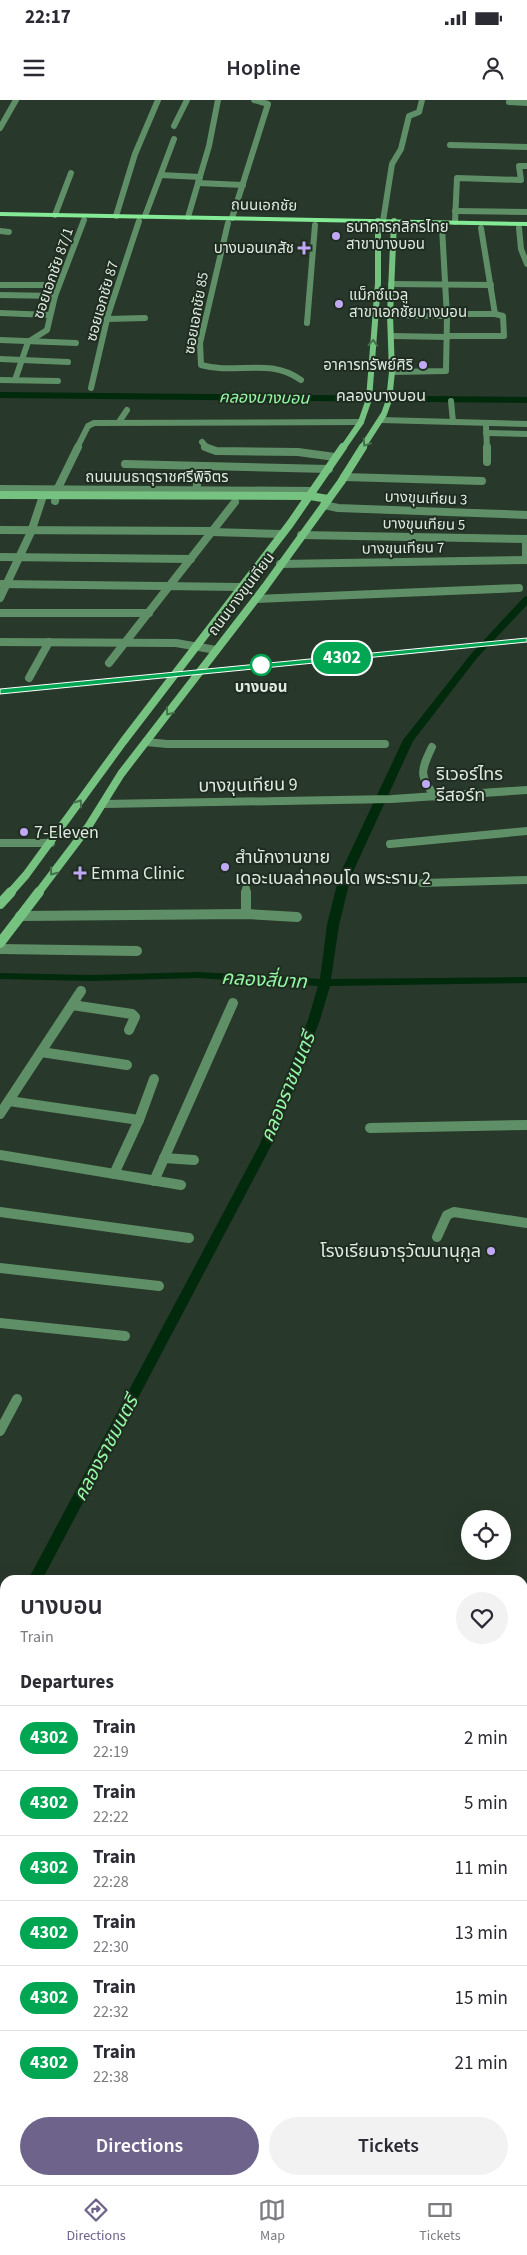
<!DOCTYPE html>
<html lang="en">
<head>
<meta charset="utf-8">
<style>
  body { margin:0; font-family:"Source Sans 3","Noto Sans Thai",sans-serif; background:#f2f2f3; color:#2b2b33; height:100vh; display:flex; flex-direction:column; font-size:19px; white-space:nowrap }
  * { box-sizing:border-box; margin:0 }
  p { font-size:16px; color:#7c7c81 }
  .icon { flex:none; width:28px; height:28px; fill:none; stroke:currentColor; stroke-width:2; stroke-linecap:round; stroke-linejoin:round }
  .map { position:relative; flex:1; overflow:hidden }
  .side { position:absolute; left:0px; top:1475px; width:528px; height:610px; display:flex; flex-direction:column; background:#fff; border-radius:15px 15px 0 0; box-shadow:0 5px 20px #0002 }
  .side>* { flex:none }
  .badge { padding:0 10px; border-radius:16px; font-size:18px; line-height:32px }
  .buttons { position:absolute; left:461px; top:1410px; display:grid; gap:10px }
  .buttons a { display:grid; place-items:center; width:50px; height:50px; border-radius:50%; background:#fff; box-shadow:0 5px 20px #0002; font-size:25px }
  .map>.badge { position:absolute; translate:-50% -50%; box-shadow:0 0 0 2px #fff }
  h2 { padding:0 20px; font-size:19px; line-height:45px }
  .round { display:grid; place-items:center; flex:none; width:52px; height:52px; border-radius:26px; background:#f2f2f3 }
  .head { display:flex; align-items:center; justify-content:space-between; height:85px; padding:0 20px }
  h1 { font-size:24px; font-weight:600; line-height:38px }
  .button { display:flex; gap:10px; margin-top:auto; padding:10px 20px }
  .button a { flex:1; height:58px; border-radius:30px; background:#6e638a; color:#fff; font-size:20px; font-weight:600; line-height:58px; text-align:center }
  .button a+a { background:#f2f2f3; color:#2b2b33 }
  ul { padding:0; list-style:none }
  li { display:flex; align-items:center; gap:15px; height:65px; padding:0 20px; border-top:1px solid #e1e1e2 }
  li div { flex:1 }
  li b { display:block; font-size:19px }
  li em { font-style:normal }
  li .badge { min-width:55px; font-weight:700; text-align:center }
  .status { display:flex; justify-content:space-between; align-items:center; height:35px; padding:0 25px; background:#fff; direction:ltr }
  .status svg { height:14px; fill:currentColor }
  header { display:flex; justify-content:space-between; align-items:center; height:65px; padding:0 20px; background:#fff; font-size:22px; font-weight:600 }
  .menu { display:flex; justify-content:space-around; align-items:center; height:70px; border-top:1px solid #e1e1e2; background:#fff; font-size:14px; color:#7c7c81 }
  .menu a { display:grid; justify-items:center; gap:2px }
  .menu .current { color:#6e638a }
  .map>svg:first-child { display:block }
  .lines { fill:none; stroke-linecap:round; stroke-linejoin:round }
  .canal { fill:#012a0c; fill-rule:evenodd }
  .street-far3 { stroke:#5f8f66; stroke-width:6 }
  .street-far2 { stroke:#5f8f66; stroke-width:8 }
  .street-far1 { stroke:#5f8f66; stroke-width:10 }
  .street { stroke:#5f8f66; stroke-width:13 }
  .secondary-far3 { stroke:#75c281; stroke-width:6 }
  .secondary-far2 { stroke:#75c281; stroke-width:8 }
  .secondary-far1 { stroke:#75c281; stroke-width:10 }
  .secondary { stroke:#75c281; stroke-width:13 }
  .primary { fill:#84ea96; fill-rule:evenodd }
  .highway { fill:#cefcd4; fill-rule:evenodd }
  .rail { stroke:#ccd6cd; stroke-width:2.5 }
  .oneway { stroke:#45704c }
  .line { fill:#00a651; stroke:#fff }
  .poi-dot { fill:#c0a8f4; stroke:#1e2d20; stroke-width:2 }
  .stop-dot { fill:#fff; stroke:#00a651; stroke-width:2.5 }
  .labels { text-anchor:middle; stroke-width:4; stroke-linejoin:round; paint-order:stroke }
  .far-street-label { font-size:15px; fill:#dfe9e0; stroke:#1e2d20 }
  .far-poi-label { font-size:15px; fill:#dfe9e0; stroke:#1e2d20; text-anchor:start }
  .far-stop-label { font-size:15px; font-weight:bold; fill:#dfe9e0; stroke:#1e2d20 }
  .far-quarter-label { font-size:16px; fill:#dfe9e0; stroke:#1e2d20 }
  .far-water-label { font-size:16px; font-style:italic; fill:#95f9a5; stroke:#1e2d20 }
  .poi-label { font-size:18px; fill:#dfe9e0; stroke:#1e2d20; text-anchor:start }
  .street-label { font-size:18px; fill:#dfe9e0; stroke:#1e2d20 }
  .water-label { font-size:19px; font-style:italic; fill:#95f9a5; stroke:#1e2d20 }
</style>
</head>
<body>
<div class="status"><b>22:17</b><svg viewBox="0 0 49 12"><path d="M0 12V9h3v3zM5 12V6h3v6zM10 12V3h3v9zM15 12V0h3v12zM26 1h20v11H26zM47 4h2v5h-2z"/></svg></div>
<header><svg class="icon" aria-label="menu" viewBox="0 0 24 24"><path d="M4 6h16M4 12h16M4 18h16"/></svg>Hopline<svg class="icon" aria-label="person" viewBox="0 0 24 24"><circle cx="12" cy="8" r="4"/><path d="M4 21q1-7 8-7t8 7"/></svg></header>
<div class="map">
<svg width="527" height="2085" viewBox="0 0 527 2085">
  <rect width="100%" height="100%" fill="#28382a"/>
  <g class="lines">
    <g class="canal">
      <polygon points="0,292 527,297 527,303 0,298"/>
      <polygon points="527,496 527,505 477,558 413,641 351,776 339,825 331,879 527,877 527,883 330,886 320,920 272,1044 42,1480 28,1480 260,1044 308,920 318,886 198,878 91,881 0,879 0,873 91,875 198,872 320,879 327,825 339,776 403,640 471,554 524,497"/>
    </g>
    <g class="street-far3">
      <polyline points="509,2 527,3"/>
      <polyline points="174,26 187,0"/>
      <polyline points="0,28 16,0"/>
      <polyline points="450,45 527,47"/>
      <polyline points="161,75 200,77"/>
      <polyline points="198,83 243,85"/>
      <polyline points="455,111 527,112"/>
      <polyline points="55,115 71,73"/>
      <polyline points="116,116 135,54 158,0"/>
      <polyline points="145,116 174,39"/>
      <polyline points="188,117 209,46 218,0"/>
      <polyline points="232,118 268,4 254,0"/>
      <polyline points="383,121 392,64 401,49 409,16 419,12 422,0"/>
      <polyline points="455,122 457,78 521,80 519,66 527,66"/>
      <path d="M 228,123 L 200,243 L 201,265 C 236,275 269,257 301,280"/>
      <polyline points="519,128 521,149 527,164"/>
      <polyline points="0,131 9,132"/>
      <polyline points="391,184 491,185"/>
      <polyline points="0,185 45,185"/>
      <polyline points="0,195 55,196"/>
      <polyline points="0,213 50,215"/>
      <polyline points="448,214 495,214"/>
      <polyline points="390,215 448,216"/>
      <polyline points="107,219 145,218"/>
      <polyline points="307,223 315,125"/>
      <polyline points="392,236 448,237"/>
      <polyline points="448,236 504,236 503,216 495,214 481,128"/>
      <polyline points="0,240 76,243"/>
      <polyline points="0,259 68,262"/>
      <polyline points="392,272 446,271 447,217 442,127"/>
      <polyline points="0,280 58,281"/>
      <polyline points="15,280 28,242 47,230 55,196 84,120"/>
      <polyline points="91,288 108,215 139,121"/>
      <polyline points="451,301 453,322"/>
      <polyline points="381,320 527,324"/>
      <polyline points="119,322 127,310"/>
      <polyline points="486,326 487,348"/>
      <polyline points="486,333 527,334"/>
      <polyline points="202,342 207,348"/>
      <polyline points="77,348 88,326 94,323 361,322"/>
    </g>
    <g class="street-far2">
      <polyline points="205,347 216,351 298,352 335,357"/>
      <polyline points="487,347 487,362"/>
      <polyline points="125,364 329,369"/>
      <polyline points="344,377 482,381"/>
      <polyline points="0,389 313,391"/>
      <polyline points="196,391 200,366"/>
      <polyline points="55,401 57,390 78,347"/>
      <polyline points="324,405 338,408 527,415"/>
      <polyline points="0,430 212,431"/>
      <polyline points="211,432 282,434"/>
      <polyline points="301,435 526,439 526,460"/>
      <polyline points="0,457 191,459"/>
      <polyline points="280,464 527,460"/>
      <polyline points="0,484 242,487"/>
      <polyline points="0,498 31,432 45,390"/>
      <polyline points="256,499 519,488"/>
      <polyline points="0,513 149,513"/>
      <polyline points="0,542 176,543 216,550"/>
      <polyline points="109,563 235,402"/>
      <polyline points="29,578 49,542"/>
      <polyline points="146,642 167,644 385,644"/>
      <path d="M 432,647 C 421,670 418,676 436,697"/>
      <polyline points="104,704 392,699 527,690"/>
      <polyline points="0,743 51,743"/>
      <polyline points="390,744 527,731"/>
      <polyline points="422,783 527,780"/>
      <polyline points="246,789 246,793"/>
    </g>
    <g class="street-far1">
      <polyline points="246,792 246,814"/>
      <polyline points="20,816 246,814 297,817"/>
      <polyline points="0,849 137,851"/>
      <polyline points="72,905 132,914 135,917 129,930"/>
      <polyline points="41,952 127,965"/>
      <polyline points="9,1001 139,1020"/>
      <polyline points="0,1014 81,891"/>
      <polyline points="370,1028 527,1025"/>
      <polyline points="0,1055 181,1085"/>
      <polyline points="164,1058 194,1060"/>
      <polyline points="114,1074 139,1020 154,979"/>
      <polyline points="154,1081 233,903"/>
      <polyline points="0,1112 189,1138"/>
      <polyline points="437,1137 447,1115 454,1112 527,1123"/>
      <polyline points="0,1168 159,1186"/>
      <polyline points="0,1223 125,1236"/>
      <polyline points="0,1331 17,1299"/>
    </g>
    <g class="street">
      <polyline points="522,1883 527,1884"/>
      <polyline points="522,1969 527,1970"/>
      <polyline points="494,2080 515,2085"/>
      <polyline points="378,2085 380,2080"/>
      <polyline points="482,2085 483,2080"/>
    </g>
    <g class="secondary-far3">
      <polyline points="343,348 361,322 369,299 378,183 378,121"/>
      <polyline points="362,348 384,314 389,300 392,272 390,215 394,121"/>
    </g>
    <g class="secondary-far2">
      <polyline points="0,395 310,396 328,399"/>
      <polyline points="10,793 26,775 123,642 290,424 343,347"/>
      <polyline points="38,793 88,727 121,674 265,487 341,382 363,347"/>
    </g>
    <g class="secondary-far1">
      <polyline points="0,804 11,792"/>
      <polyline points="0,843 39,792"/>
    </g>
    <g class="secondary">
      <polyline points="0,1517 5,1517"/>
      <polyline points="522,1606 527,1606"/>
      <polyline points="0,1611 5,1611"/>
    </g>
    <polygon class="primary" points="0,112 527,122 527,126 0,116"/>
    <g class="highway">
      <polygon points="527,1506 527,1520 522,1519 522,1507"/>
      <rect x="522" y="1532" width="5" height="25"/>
      <rect x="0" y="1536" width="5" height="14"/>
      <rect x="522" y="1565" width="5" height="14"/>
      <rect x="0" y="1574" width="5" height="14"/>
      <rect x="522" y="1590" width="5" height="14"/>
    </g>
    <polyline class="rail" points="0,591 527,540"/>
  </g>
  <defs><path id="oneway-chevron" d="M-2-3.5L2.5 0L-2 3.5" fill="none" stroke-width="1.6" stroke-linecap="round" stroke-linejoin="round" transform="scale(1.25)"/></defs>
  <g class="oneway">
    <use href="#oneway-chevron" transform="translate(373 243) rotate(-86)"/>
    <use href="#oneway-chevron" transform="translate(366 343) rotate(124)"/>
    <use href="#oneway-chevron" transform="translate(169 612) rotate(127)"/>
    <use href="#oneway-chevron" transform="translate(79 703) rotate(-54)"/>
    <use href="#oneway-chevron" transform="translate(53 772) rotate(129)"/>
  </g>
  <polygon class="line" points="527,538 527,542 0,594 0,589"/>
  <g class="poi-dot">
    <circle cx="336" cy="136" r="5"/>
    <path d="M301.5 140.5h5v5h5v5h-5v5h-5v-5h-5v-5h5z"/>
    <circle cx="339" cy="204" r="5"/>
    <circle cx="423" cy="265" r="5"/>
    <circle cx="426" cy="684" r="5"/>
    <circle cx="24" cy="732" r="5"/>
    <circle cx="225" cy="767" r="5"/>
    <path d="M77.5 765.5h5v5h5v5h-5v5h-5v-5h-5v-5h5z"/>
    <circle cx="491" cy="1151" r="5"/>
  </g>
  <circle class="stop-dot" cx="261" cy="565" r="10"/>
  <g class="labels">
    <g class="far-street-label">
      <text transform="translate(264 105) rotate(1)" y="5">ถนนเอกชัย</text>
      <text transform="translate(53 173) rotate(-71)" y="5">ซอยเอกชัย 87/1</text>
      <text transform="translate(102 201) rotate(-74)" y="5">ซอยเอกชัย 87</text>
      <text transform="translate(196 213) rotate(-80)" y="5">ซอยเอกชัย 85</text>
      <text x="157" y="382">ถนนมนธาตุราชศรีพิจิตร</text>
      <text transform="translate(426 398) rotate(2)" y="5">บางขุนเทียน 3</text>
      <text transform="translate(424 424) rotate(1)" y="5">บางขุนเทียน 5</text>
      <text transform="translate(403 448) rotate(-1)" y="5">บางขุนเทียน 7</text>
      <text transform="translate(241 494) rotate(-53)" y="5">ถนนบางขุนเทียน</text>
    </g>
    <g class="far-poi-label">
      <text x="346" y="132">ธนาคารกสิกรไทย<tspan x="346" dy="17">สาขาบางบอน</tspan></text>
      <text x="294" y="153" text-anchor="end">บางบอนเภสัช</text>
      <text x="349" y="200">แม็กซ์แวลู<tspan x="349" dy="17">สาขาเอกชัยบางบอน</tspan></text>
      <text x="413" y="270" text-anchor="end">อาคารทรัพย์ศิริ</text>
    </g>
    <g class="far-stop-label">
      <text x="261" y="592">บางบอน</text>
    </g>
    <g class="far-quarter-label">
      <text x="381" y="301">คลองบางบอน</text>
    </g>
    <g class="far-water-label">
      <text transform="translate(264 297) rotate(1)" y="6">คลองบางบอน</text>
    </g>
    <g class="poi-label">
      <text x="436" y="680">ริเวอร์ไทร<tspan x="436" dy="21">รีสอร์ท</tspan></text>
      <text x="34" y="738">7-Eleven</text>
      <text x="235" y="763">สำนักงานขาย<tspan x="235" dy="21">เดอะเบลล่าคอนโด พระราม 2</tspan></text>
      <text x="91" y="779">Emma Clinic</text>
      <text x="481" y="1157" text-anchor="end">โรงเรียนจารุวัฒนานุกูล</text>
    </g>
    <g class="street-label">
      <text transform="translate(248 685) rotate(-1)" y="6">บางขุนเทียน 9</text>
    </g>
    <g class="water-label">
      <text transform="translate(264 879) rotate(3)" y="7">คลองสี่บาท</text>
      <text transform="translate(287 987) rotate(-68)" y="7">คลองราชมนตรี</text>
      <text transform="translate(105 1348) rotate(-62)" y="7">คลองราชมนตรี</text>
    </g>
  </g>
</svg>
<div class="buttons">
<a><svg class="icon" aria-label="locate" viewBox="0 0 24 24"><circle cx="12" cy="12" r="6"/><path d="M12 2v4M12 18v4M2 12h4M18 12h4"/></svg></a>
</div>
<b class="badge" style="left:342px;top:558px;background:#00a651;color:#fff">4302</b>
<section class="side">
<div class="head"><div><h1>บางบอน</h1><p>Train</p></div><a class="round"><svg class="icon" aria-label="heart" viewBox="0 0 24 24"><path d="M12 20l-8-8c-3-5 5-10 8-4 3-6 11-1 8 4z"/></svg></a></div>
<h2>Departures</h2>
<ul>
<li><span class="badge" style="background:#00a651;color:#fff">4302</span><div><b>Train</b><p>22:19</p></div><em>2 min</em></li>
<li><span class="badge" style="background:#00a651;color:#fff">4302</span><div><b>Train</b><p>22:22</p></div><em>5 min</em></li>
<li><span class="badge" style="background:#00a651;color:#fff">4302</span><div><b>Train</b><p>22:28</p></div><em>11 min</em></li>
<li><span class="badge" style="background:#00a651;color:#fff">4302</span><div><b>Train</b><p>22:30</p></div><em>13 min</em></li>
<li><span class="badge" style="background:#00a651;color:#fff">4302</span><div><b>Train</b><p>22:32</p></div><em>15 min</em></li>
<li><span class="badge" style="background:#00a651;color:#fff">4302</span><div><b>Train</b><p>22:38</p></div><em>21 min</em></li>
</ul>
<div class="button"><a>Directions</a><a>Tickets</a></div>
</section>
</div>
<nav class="menu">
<a class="current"><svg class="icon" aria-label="directions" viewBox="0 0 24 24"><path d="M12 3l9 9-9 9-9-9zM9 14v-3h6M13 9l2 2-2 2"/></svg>Directions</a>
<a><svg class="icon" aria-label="map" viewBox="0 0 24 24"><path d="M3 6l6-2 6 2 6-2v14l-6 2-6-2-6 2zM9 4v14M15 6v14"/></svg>Map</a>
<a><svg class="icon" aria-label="tickets" viewBox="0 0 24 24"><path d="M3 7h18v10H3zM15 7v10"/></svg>Tickets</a>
</nav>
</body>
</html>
